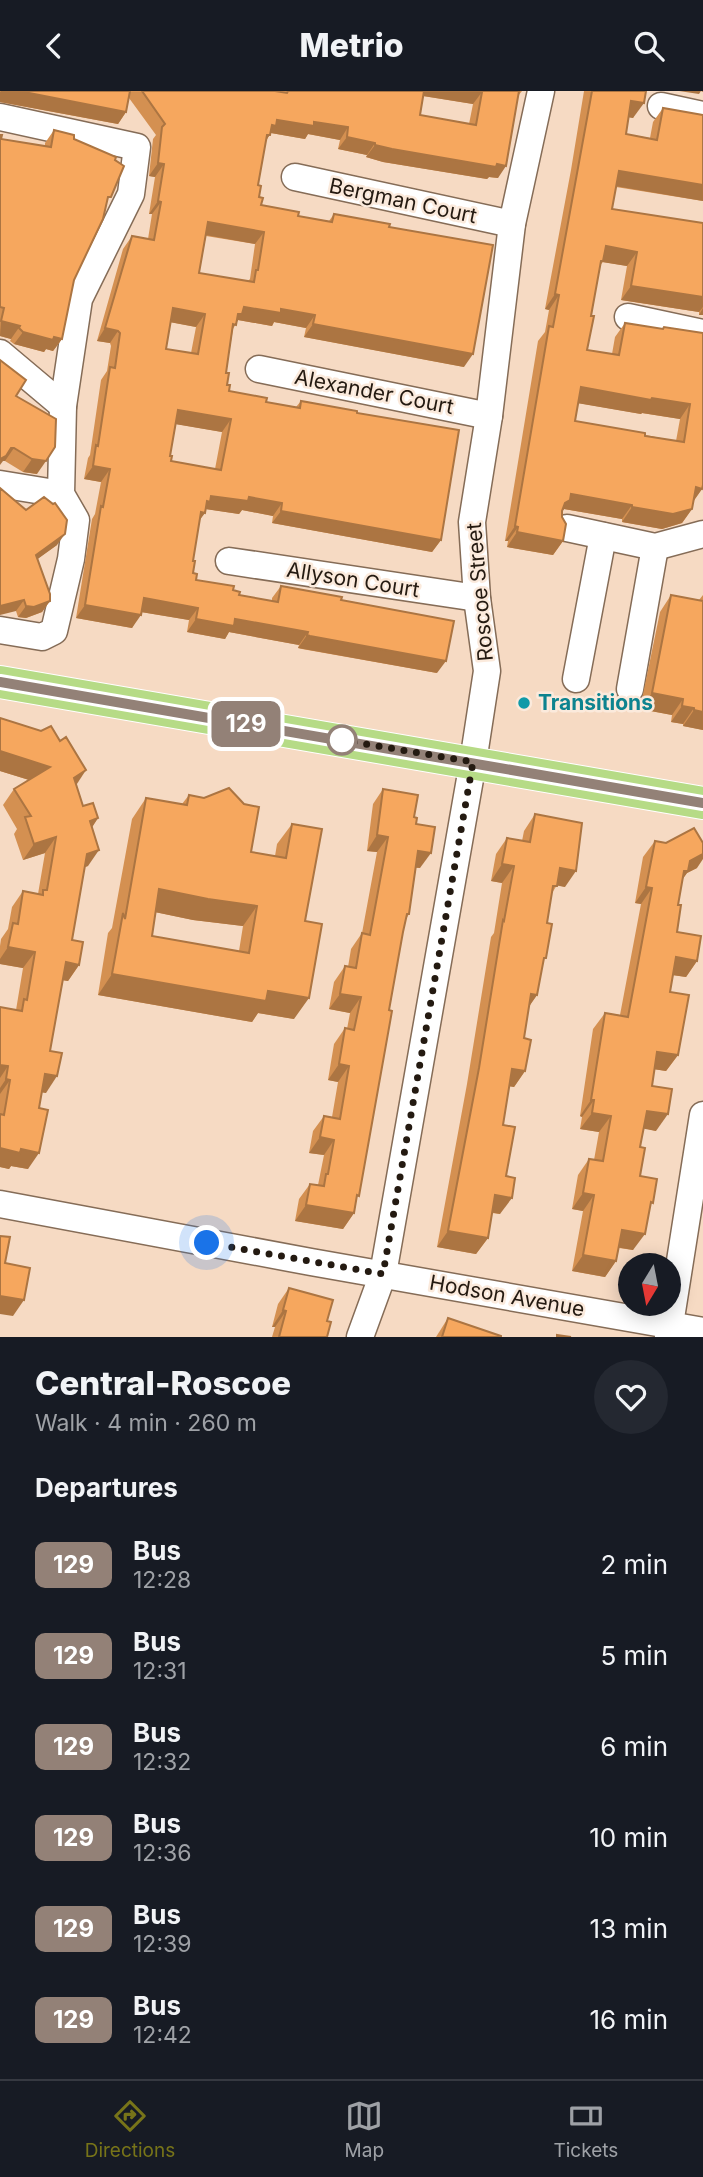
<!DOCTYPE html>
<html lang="en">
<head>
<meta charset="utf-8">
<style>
  body { margin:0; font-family:Inter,sans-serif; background:#242831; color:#f1f3f6; height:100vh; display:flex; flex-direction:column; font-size:26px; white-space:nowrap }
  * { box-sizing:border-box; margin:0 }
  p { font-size:23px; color:#9ea1a6 }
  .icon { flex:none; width:38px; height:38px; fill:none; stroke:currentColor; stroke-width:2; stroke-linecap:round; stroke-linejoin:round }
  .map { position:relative; height:1246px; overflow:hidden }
  .panel { display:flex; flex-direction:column; background:#171b24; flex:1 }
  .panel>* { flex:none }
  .badge { padding:0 14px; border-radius:10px; font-size:24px; line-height:46px }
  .needle { width:46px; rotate:190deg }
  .tools { position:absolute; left:618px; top:1162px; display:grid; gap:14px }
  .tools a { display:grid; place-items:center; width:63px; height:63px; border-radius:50%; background:#171b24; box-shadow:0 4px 18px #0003; font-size:35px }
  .you { position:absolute; width:35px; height:35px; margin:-18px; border:5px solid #fff; border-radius:50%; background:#1a73e8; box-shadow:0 0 0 10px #1a73e833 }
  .map>.badge { position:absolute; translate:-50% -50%; box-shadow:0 0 0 4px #fff }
  h2 { padding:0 35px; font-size:26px; line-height:63px }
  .round { display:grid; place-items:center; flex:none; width:74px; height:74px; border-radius:37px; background:#242831 }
  .overview { display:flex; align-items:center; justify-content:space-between; height:119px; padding:0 35px }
  h1 { font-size:33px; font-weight:800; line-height:52px }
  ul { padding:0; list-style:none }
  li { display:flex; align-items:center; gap:21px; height:91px; padding:0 35px }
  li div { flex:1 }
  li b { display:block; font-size:26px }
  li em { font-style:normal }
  li .badge { min-width:77px; font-weight:700; text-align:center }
  header { display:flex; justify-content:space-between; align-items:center; height:91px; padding:0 35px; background:#171b24; font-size:32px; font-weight:800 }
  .dock { display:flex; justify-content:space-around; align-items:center; height:98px; border-top:2px solid #363941; background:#171b24; font-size:19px; color:#9ea1a6 }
  .dock a { display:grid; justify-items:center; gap:4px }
  .dock .selected { color:#777419 }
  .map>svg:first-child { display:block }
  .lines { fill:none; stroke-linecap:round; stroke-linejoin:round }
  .minor-casing { stroke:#856c57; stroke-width:29 }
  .major-casing { stroke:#fff; stroke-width:34 }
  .minor { stroke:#fff; stroke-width:26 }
  .major { stroke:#b6db86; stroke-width:32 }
  .wall { fill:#d49051; fill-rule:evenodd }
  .shaded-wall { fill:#ac7542 }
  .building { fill:#f6a75e; stroke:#ac7542; stroke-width:2; fill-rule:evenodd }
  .line-casing { stroke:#fff; stroke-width:16 }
  .line { stroke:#938177; stroke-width:10 }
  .walk { stroke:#241a11; stroke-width:7; stroke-dasharray:0 12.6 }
  .culture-dot { fill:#0f9aa8; stroke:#fbeadc; stroke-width:2.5 }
  .stop-dot { fill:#fff; stroke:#938177; stroke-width:3.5 }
  .labels { text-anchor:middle; stroke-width:5; stroke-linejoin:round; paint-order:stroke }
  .street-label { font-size:21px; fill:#241a11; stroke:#fbeadc }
  .culture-label { font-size:21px; font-weight:bold; fill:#0d838f; stroke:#fbeadc; text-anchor:start }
</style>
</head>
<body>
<header><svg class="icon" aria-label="back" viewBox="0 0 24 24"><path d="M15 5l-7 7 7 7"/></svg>Metrio<svg class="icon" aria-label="search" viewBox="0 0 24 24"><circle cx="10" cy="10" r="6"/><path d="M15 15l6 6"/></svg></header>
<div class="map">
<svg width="703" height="1246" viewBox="0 0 703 1246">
  <rect width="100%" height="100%" fill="#f6dac3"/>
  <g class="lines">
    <g class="minor-casing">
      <g id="minor">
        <polyline points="661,15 703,24"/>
        <polyline points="0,26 137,56 131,103 79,208 63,315 61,403 76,429 71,468 54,540 42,546 0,539"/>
        <polyline points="295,86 512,133"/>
        <polyline points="628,226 703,242"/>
        <polyline points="0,262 63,315"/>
        <polyline points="259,278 489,325"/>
        <polyline points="0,393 61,403"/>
        <polyline points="567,437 655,456 703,443"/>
        <polyline points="229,470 477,507"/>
        <polyline points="576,588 603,445"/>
        <polyline points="630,598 655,456"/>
        <polyline points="0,1113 311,1171 703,1240"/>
        <polyline points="360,1246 383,1183 473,671 487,580 477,507 472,431 489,325 512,133 541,0"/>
        <polyline points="668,1246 703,1024"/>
      </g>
    </g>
    <g class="major-casing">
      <polyline id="major" points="0,591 703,712"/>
    </g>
    <use href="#minor" class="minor"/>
    <use href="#major" class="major"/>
  </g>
  <g class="wall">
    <path d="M 0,0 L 275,0 L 281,1 L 282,0 L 522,0 L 518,5 L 498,87 L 489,86 L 487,88 L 383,71 L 366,66 L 367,64 L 338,58 L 340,49 L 308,43 L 305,48 L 271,42 L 265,51 L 258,94 L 259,106 L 261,114 L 298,125 L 329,130 L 334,123 L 389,136 L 464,276 L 304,246 L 306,237 L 274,231 L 272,235 L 238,229 L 233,238 L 226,282 L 227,294 L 229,300 L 266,311 L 296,316 L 301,310 L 357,322 L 441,449 L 432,461 L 272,432 L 273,425 L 242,419 L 239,423 L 206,418 L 200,428 L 193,470 L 193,482 L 196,489 L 233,499 L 239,504 L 272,510 L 272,507 L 281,495 L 341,509 L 437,582 L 302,558 L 298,557 L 299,554 L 229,541 L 225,548 L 187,541 L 189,529 L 141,521 L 132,537 L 76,527 L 92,428 L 95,423 L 101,391 L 84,388 L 88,367 L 90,364 L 101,289 L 107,280 L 111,255 L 110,252 L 97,250 L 123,158 L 132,145 L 148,148 L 152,123 L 149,123 L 155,86 L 149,85 L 153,48 L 156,44 L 129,7 L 126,21 L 118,33 L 0,11 ZM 423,5 L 473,13 L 469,33 L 420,24 ZM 206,145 L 255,153 L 250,188 L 248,190 L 199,182 ZM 170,231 L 196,236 L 191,262 L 166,258 ZM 176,333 L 222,341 L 215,378 L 171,370 L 170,365 Z"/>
    <path d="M 584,0 L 646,0 L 633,27 L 629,26 L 626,43 L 650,47 L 653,31 L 663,17 L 703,26 L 703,110 L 616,96 L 612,118 L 703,132 L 703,224 L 699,224 L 699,221 L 621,209 L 627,175 L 603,171 L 600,174 L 591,225 L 587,259 L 612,263 L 615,246 L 625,232 L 662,238 L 664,236 L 703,242 L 702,398 L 693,411 L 692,418 L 682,432 L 662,438 L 622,431 L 622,428 L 564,418 L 562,421 L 563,450 L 553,464 L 507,456 L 508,450 L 505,450 L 538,250 L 545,241 L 549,219 L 545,218 L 571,79 ZM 578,312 L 641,323 L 642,322 L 680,328 L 676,350 L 575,330 Z"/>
    <polygon points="54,39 74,48 107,113 74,189 62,248 53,260 46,258 44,261 14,253 10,250 11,248 0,245 0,44 1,48 45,55 45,52"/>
    <polygon points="16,305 37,383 23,381 5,370 3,370"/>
    <polygon points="0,397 57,454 37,468 50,510 42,521 26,527 18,526 16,520"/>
    <polygon points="671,504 699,509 703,504 703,639 683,635 683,633 671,631 672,624 640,618 660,521"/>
    <polygon points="0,627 76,693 83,715 98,727 92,736 88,775 85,776 72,849 79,874 68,890 63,889 50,960 46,1002 42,1001 28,1078 11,1075 9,1078 0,1076 0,917 16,919 23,877 0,873 0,855 1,848 8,838 12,816 23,800 38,803 45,762 23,769 14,743 17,738 3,714 14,698 29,689 0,680"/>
    <polygon points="383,698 414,726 416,733 420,777 416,777 409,823 406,828 403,841 354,1122 343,1138 295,1130 299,1108 310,1093 318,1094 324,1064 309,1062 313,1040 324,1025 332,1026 338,991 328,989 334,953 345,937 347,938 350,922 329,918 334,891 345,875 348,876 351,858 362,842 377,761 367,760 373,713"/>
    <path d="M 189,704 L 251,761 L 275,765 L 277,753 L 292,733 L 305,830 L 294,928 L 258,922 L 252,931 L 98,904 L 108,842 L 112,837 L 132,728 L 146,707 L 182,713 ZM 155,821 L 193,829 L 243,835 L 239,860 L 152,845 Z"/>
    <polygon points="535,723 565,796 557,794 552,802 547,832 543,872 537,904 529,915 524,947 525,980 514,996 509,995 503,1034 506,1085 500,1123 492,1122 488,1147 476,1163 437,1156 467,993 491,846 494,842 502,792 491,790 496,763 507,747 522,750 524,740"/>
    <polygon points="655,750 697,777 687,782 682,789 678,814 677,841 697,870 686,886 673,884 670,901 678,964 666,980 654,978 652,995 656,1040 644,1037 640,1056 640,1085 650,1116 633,1159 619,1157 616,1170 605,1186 572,1180 583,1120 572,1118 578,1084 589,1068 594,1069 599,1041 580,1038 582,1026 580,1025 593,938 605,922 620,924 641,813 635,812 643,766"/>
    <polygon points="289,1197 327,1230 327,1246 272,1246 275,1236 272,1236 278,1213"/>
    <polygon points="448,1227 501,1246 436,1246"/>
  </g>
  <g class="shaded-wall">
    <polygon points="1,0 19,0 126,21 118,33 0,11 0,1"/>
    <polygon points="419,0 477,0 482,1 473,13 417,4"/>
    <polygon points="679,0 703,0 703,1 701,0 699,3"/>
    <polygon points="631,10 644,12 633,27 621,25"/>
    <polygon points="277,29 314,31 348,36 340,49 308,43 305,48 271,42 261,57 258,56 272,34"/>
    <polygon points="347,46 375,52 367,64 338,58"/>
    <polygon points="375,54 497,73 506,75 498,87 489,86 487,88 383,71 366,66"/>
    <polygon points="158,72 164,73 155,86 149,85"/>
    <polygon points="619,80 703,94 703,110 609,94"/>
    <polygon points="158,110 161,111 152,123 149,123"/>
    <polygon points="208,131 264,141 255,153 200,143"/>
    <polygon points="606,155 637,161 627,175 602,171 593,185"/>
    <polygon points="631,195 703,206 703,216 699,221 621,209"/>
    <polygon points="555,203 559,204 549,219 545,218"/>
    <polygon points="244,216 281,218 315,224 306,237 274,231 272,235 238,229 227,246 229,235"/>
    <polygon points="173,217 205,223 196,236 164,230"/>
    <polygon points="703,217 703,224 699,224"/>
    <polygon points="1,230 20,235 11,248 0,245"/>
    <polygon points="313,233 473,263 464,276 304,246"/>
    <polygon points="105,237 118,240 110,252 97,250"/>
    <polygon points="23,241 54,246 62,248 53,260 46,258 44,261 14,253"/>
    <polygon points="581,296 652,307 690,313 680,328 642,322 641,323 571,311"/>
    <polygon points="178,319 231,328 222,341 169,332"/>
    <polygon points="11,357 14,357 5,370 3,370 0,374 0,368"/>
    <polygon points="32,368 46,370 37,383 23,381"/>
    <polygon points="93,375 110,378 101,391 84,388"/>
    <polygon points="696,396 702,398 692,412"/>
    <polygon points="571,403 632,414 622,428 564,418 560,423 555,427"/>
    <polygon points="211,405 249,406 282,412 273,425 242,419 239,423 205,418 205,422 196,434 198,423"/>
    <polygon points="632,416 692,418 682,432 662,438 622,431"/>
    <polygon points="281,420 441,449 432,461 272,432"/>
    <polygon points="515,435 518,436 508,450 505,450"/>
    <polygon points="517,441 563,450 553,464 507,456"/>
    <polygon points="65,443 57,454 28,475 36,464"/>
    <polygon points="144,507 198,517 189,529 135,520"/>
    <polygon points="24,509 16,520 0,524 0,515"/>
    <polygon points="50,510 42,521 26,527 18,526 26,515"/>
    <polygon points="85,514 141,524 132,537 76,527"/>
    <polygon points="196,528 235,528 308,541 299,554 229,541 225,548 187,541"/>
    <polygon points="307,544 446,570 437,582 298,557"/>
    <polygon points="652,602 683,608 672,624 640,618"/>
    <polygon points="682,615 694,617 683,633 671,631"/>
    <polygon points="694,619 703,621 703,639 683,635"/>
    <polygon points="0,660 50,676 39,692 0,680"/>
    <polygon points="86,679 75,696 74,687"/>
    <polygon points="98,727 87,744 90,730"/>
    <polygon points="377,744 388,746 377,761 367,760"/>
    <polygon points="56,746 45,762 23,769 34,753"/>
    <polygon points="99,759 88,775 76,779 87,763"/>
    <polygon points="418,760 431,762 420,777 408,775"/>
    <polygon points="703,763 703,768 697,777 687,782 676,797 672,796 690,770"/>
    <polygon points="502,773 514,775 502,792 491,790"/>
    <polygon points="560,777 576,780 565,796 549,793"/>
    <polygon points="646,796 652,797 641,813 635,812"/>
    <polygon points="159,798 257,815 243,835 193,829 145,819"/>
    <polygon points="8,856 35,861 23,877 0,873 0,868"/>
    <polygon points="676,866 697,870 686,886 665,883"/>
    <polygon points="66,871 79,874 68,890 54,888"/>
    <polygon points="112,883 268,900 309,907 294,928 258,922 252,931 98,904"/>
    <polygon points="340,903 361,906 350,922 329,918"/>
    <polygon points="531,903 537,904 526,920"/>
    <polygon points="657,961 678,964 666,980 646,977"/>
    <polygon points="339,973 349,975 338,991 328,989"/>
    <polygon points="0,974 8,975 0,987"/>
    <polygon points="512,978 525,980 514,996 501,994"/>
    <polygon points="45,983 57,985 46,1002 34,1000"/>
    <polygon points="6,988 10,989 0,1003 0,997"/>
    <polygon points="591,1009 594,1009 582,1026 580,1025"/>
    <polygon points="647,1020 668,1023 656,1040 635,1036"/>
    <polygon points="592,1022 611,1025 599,1041 580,1038"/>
    <polygon points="320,1046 334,1049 324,1064 309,1062"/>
    <polygon points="0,1057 21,1058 39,1062 28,1078 11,1075 9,1078 0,1076"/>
    <polygon points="583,1102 594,1104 583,1120 572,1118"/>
    <polygon points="495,1104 512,1107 500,1123 484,1120"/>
    <polygon points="306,1114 354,1122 343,1138 295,1130"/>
    <polygon points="622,1139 645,1143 633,1159 610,1155"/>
    <polygon points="448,1140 488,1147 476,1163 437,1156"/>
    <polygon points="583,1164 616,1170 605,1186 572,1180"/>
    <polygon points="0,1205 24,1209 13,1225 0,1223"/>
    <polygon points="283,1219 286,1220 275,1236 272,1236"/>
  </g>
  <g class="building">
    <polygon points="19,0 130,0 126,21"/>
    <path d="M 142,0 L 275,0 L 287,2 L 288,0 L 424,0 L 420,24 L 476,34 L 482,1 L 477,0 L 519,0 L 506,75 L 497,73 L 496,76 L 392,58 L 375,54 L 375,52 L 347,46 L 348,36 L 314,31 L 314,35 L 277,29 L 276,35 L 272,34 L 270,44 L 267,44 L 258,94 L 261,95 L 259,106 L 263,107 L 261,114 L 299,121 L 298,125 L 332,131 L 334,123 L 390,133 L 389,136 L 493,154 L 473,263 L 313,233 L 315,224 L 281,218 L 281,222 L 244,216 L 242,223 L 238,223 L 236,234 L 233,233 L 226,282 L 229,282 L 227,294 L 230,294 L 229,300 L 267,307 L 266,311 L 300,317 L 301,310 L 357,320 L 357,322 L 459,339 L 441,449 L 281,420 L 282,412 L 249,406 L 248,410 L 211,405 L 210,411 L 207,410 L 205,422 L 201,421 L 193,470 L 195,470 L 193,482 L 197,483 L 196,489 L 234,495 L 233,499 L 240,501 L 239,504 L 278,511 L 281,495 L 342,506 L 341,509 L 454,530 L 446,570 L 310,545 L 307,544 L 308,541 L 235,528 L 234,535 L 196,528 L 198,517 L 144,507 L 141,524 L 85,514 L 101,415 L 103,416 L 110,378 L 93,375 L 96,354 L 98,355 L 110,276 L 115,277 L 120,242 L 118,240 L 105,237 L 132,145 L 154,149 L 161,111 L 158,110 L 164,73 L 158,72 L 162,36 L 165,33 ZM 208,131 L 264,141 L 258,179 L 256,179 L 254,191 L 199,182 ZM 173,217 L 205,223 L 198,263 L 166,258 ZM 178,319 L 231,328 L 221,379 L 171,370 L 172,365 L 170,365 Z"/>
    <path d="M 592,0 L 646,0 L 644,12 L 631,10 L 626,43 L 657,49 L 663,17 L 703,24 L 703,94 L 619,80 L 612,118 L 703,132 L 703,206 L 631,195 L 637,161 L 606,155 L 603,170 L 601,170 L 591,225 L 594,225 L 587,259 L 619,264 L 625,232 L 663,238 L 664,236 L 703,242 L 703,394 L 702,398 L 696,396 L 692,418 L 673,423 L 632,416 L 632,414 L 571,403 L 570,409 L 565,412 L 562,420 L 562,426 L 566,433 L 563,450 L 517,441 L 518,436 L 515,435 L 549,235 L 553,236 L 559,204 L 555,203 ZM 581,296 L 651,309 L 652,307 L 690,313 L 684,351 L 645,345 L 645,342 L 575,330 Z"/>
    <polygon points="54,39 74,44 74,48 116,66 115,69 124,75 111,106 108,106 103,128 74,189 62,248 54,246 53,249 23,241 19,237 20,235 1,230 4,217 0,216 0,44 2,44 1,48 51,56"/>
    <polygon points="0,269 26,289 16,305 56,328 55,356 46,370 32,368 14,357 11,357 6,365 0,368"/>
    <polygon points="0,397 26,419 44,406 53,413 55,412 67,429 65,443 36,464 50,503 50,510 34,516 26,515 24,509 0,515"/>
    <polygon points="671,504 703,510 703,621 694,619 694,617 682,615 683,608 652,602"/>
    <polygon points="0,627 41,640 51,635 60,650 66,646 86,679 74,687 83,715 93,712 98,727 90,730 99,759 87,763 72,849 83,851 79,874 66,871 50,960 62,962 57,985 45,983 39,1017 48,1019 39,1062 21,1058 20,1062 0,1057 0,1023 4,1024 10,989 6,988 8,975 0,974 0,916 22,920 24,908 27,909 35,861 8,856 13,832 18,833 23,800 43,804 43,799 47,799 56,746 34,753 25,726 31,725 14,698 50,676 0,660"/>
    <path d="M 229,697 L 244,713 L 259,716 L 251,761 L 286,767 L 292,733 L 322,738 L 305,830 L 322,833 L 309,907 L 268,900 L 266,910 L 112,883 L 123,822 L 125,828 L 146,707 L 187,714 L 189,704 L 204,707 ZM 159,798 L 208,808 L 257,815 L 249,862 L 152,845 Z"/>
    <polygon points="383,698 418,704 414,726 417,727 416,733 435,736 431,762 418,760 409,823 407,823 403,841 389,919 392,920 359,1105 357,1104 354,1122 306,1114 310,1093 324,1095 326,1083 328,1083 334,1049 320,1046 324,1025 340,1028 349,975 339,973 345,937 354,939 361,906 340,903 345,875 356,877 362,842 370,844 388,746 377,744"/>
    <polygon points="535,723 582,732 576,780 560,777 557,795 553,795 547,832 552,833 546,867 544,867 537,904 531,903 524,947 531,949 525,980 512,978 503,1034 515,1036 506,1085 515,1087 512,1107 495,1104 488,1147 448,1140 479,977 503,829 504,830 514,775 502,773 507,747 530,751"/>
    <polygon points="694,737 703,752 703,763 690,770 688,780 684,780 678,814 681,814 677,841 701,845 697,870 676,866 670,901 689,904 678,964 657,961 652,995 672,998 668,1023 647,1020 640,1056 645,1057 640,1085 657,1088 653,1112 651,1111 645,1143 622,1139 616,1170 583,1164 594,1104 583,1102 589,1068 603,1070 611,1025 592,1022 594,1009 591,1009 605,922 628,926 652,797 646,796 655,750 666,752"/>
    <polygon points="0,1145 10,1146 5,1172 30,1177 24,1209 0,1205"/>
    <polygon points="289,1197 333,1209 327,1230 331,1231 327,1246 279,1246 286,1220 283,1219"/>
    <polygon points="448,1227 501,1245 501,1246 442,1246"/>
    <polygon points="557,1244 571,1246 557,1246"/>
  </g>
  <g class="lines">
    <g class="line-casing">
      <polyline id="line" points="0,591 703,712"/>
    </g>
    <use href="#line" class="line"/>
    <polyline class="walk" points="207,1152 383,1183 473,671 342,649"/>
  </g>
  <circle class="culture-dot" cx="524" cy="612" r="7"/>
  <circle class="stop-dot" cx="342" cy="649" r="14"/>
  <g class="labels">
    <g class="street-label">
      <text transform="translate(403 110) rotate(12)" y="7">Bergman Court</text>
      <text transform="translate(374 301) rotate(11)" y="7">Alexander Court</text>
      <text transform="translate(353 489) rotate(9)" y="7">Allyson Court</text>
      <text transform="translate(480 501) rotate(-95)" y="7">Roscoe Street</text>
      <text transform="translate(507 1205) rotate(10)" y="7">Hodson Avenue</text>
    </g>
    <g class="culture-label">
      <text x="538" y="619">Transitions</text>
    </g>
  </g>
</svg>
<div class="tools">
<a><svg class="needle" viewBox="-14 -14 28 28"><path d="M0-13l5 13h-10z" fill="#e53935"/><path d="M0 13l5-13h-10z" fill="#9ea1a6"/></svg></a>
</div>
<div class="you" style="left:207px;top:1152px"></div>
<b class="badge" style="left:246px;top:633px;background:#938177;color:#fff">129</b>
</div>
<section class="panel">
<div class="overview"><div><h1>Central-Roscoe</h1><p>Walk · 4 min · 260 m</p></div><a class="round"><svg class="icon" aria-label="heart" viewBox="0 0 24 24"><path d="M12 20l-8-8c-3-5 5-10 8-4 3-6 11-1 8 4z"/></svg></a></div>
<h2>Departures</h2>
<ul>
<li><span class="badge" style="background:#938177;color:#fff">129</span><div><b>Bus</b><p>12:28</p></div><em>2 min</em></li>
<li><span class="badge" style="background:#938177;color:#fff">129</span><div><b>Bus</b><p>12:31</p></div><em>5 min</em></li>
<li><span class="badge" style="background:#938177;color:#fff">129</span><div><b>Bus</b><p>12:32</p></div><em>6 min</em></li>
<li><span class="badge" style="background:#938177;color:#fff">129</span><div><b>Bus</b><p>12:36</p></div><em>10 min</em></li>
<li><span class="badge" style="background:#938177;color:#fff">129</span><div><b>Bus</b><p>12:39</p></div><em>13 min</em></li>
<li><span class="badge" style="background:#938177;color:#fff">129</span><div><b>Bus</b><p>12:42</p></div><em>16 min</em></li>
</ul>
</section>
<nav class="dock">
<a class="selected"><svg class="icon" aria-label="directions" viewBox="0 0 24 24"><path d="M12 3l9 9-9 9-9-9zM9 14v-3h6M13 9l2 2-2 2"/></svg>Directions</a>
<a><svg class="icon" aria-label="map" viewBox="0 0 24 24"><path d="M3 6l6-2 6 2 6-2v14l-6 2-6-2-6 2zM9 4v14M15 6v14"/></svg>Map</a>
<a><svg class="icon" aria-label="tickets" viewBox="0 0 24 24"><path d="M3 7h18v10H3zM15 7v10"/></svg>Tickets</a>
</nav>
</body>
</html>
